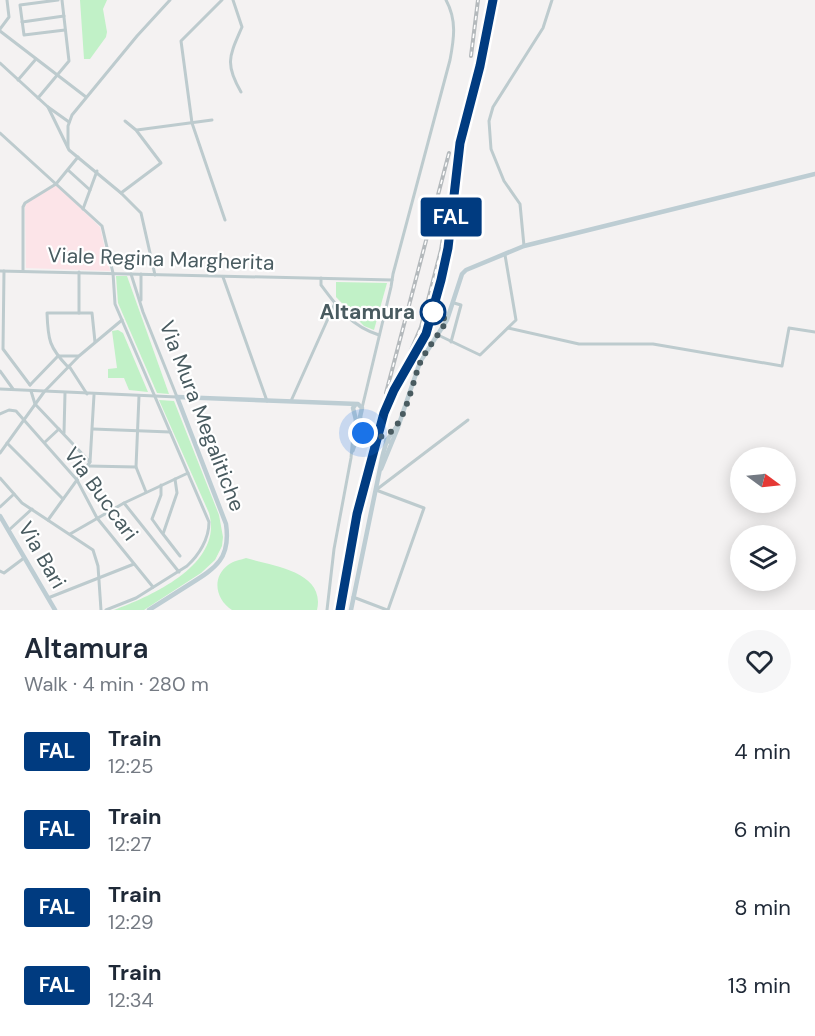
<!DOCTYPE html>
<html lang="en">
<head>
<meta charset="utf-8">
<style>
  body { margin:0; font-family:"DM Sans",sans-serif; background:#f6f6f7; color:#1f2937; height:100vh; display:flex; flex-direction:column; font-size:22px; white-space:nowrap }
  * { box-sizing:border-box; margin:0 }
  p { font-size:20px; color:#747a83 }
  .icon { flex:none; width:33px; height:33px; fill:none; stroke:currentColor; stroke-width:2; stroke-linecap:round; stroke-linejoin:round }
  .map { position:relative; height:610px; overflow:hidden }
  .side { display:flex; flex-direction:column; background:#fff; flex:1 }
  .side>* { flex:none }
  .badge { padding:0 12px; border-radius:4px; font-size:21px; line-height:39px }
  .needle { width:39px; rotate:105deg }
  .fabs { position:absolute; left:730px; top:447px; display:grid; gap:12px }
  .fabs a { display:grid; place-items:center; width:66px; height:66px; border-radius:50%; background:#fff; box-shadow:0 3px 15px #0003; font-size:30px }
  .you { position:absolute; width:30px; height:30px; margin:-15px; border:4px solid #fff; border-radius:50%; background:#1a73e8; box-shadow:0 0 0 9px #1a73e833 }
  .map>.badge { position:absolute; translate:-50% -50%; box-shadow:0 0 0 3px #fff }
  .round { display:grid; place-items:center; flex:none; width:63px; height:63px; border-radius:32px; background:#f6f6f7 }
  .headline { display:flex; align-items:center; justify-content:space-between; height:102px; padding:0 24px }
  h1 { font-size:28px; font-weight:600; line-height:45px }
  ul { padding:0; list-style:none }
  li { display:flex; align-items:center; gap:18px; height:78px; padding:0 24px }
  li div { flex:1 }
  li b { display:block; font-size:22px }
  li em { font-style:normal }
  li .badge { min-width:66px; font-weight:700; text-align:center }
  .map>svg:first-child { display:block }
  .medical { fill:#fce4e8 }
  .green { fill:#c1f1c7 }
  .lines { fill:none; stroke-linecap:round; stroke-linejoin:round }
  .street { stroke:#bdcbce; stroke-width:3 }
  .secondary { stroke:#bdcdd3; stroke-width:4.5 }
  .rail-casing { stroke:#b4b9bc; stroke-width:4 }
  .rail { stroke:#fff; stroke-width:1.5; stroke-dasharray:4.5; stroke-linecap:butt }
  .line-casing { stroke:#fff; stroke-width:14 }
  .line { stroke:#003b80; stroke-width:9 }
  .walk { stroke:#495b60; stroke-width:6; stroke-dasharray:0 10.8 }
  .stop-dot { fill:#fff; stroke:#003b80; stroke-width:3 }
  .labels { text-anchor:middle; stroke-width:4.5; stroke-linejoin:round; paint-order:stroke }
  .street-label { font-size:21px; fill:#495b60; stroke:#fff }
  .stop-label { font-size:21px; font-weight:bold; fill:#495b60; stroke:#fff; text-anchor:end }
</style>
</head>
<body>
<div class="map">
<svg width="815" height="610" viewBox="0 0 815 610">
  <rect width="100%" height="100%" fill="#f4f2f2"/>
  <polygon class="medical" points="56,185 100,227 110,271 26,268 25,208 26,204"/>
  <g class="green">
    <polygon points="80,0 107,0 103,9 107,32 106,37 90,59 84,59"/>
    <polygon points="116,276 127,276 169,394 157,393 118,303"/>
    <polygon points="336,282 387,283 374,330 364,326 336,297"/>
    <polygon points="118,330 123,333 148,392 129,390 124,378 108,378 108,369 117,368 112,331"/>
    <path d="M 159,400 L 174,401 L 219,515 L 223,537 L 222,546 L 215,560 L 201,573 L 144,610 L 114,610 C 152,596 224,564 209,513 Z"/>
    <path d="M 246,558 C 272,566 326,571 317,610 L 232,610 C 216,600 211,578 228,565 C 233,561 240,560 246,558 Z"/>
  </g>
  <g class="lines">
    <g class="street">
      <polyline points="58,0 20,5 24,35 65,30"/>
      <polyline points="222,0 181,41 192,123 225,220"/>
      <path d="M 233,0 L 242,27 C 230,55 224,63 241,92"/>
      <polyline points="22,22 64,16"/>
      <polyline points="0,29 9,17 7,0"/>
      <polyline points="0,31 86,97"/>
      <polyline points="0,63 48,107 69,122"/>
      <polyline points="18,80 36,59"/>
      <polyline points="38,98 69,61 62,0"/>
      <polyline points="48,107 69,150 121,193 141,213 155,275"/>
      <polyline points="137,130 212,120"/>
      <path d="M 0,133 L 102,226 L 113,273 L 115,304 L 209,522 C 209,539 199,555 187,566 L 136,598 L 106,610"/>
      <polyline points="68,147 68,126 72,115 137,36 170,0"/>
      <polyline points="68,170 90,190"/>
      <polyline points="121,193 161,163 136,130 125,121"/>
      <polyline points="83,209 97,171"/>
      <polyline points="524,246 520,204 504,181 491,149 489,121 493,107 543,28 552,0"/>
      <polyline points="0,271 392,280"/>
      <polyline points="4,271 3,349 30,385"/>
      <polyline points="23,271 23,207 25,203 56,184 78,157"/>
      <polyline points="223,277 267,401"/>
      <path d="M 321,278 L 321,285 C 338,308 351,326 379,335"/>
      <polyline points="141,300 141,274"/>
      <polyline points="79,313 92,313 95,342"/>
      <polyline points="508,328 579,344 653,344 782,366 789,328 815,332"/>
      <polyline points="438,335 480,355 516,320 505,255"/>
      <polyline points="451,342 461,305 454,303"/>
      <polyline points="69,366 87,394"/>
      <path d="M 68,367 C 49,347 48,340 47,313 L 79,313 L 79,272"/>
      <polyline points="0,371 13,389"/>
      <polyline points="30,385 58,356 78,356"/>
      <polyline points="0,389 177,397 143,312 131,274"/>
      <polyline points="31,391 35,404 90,462"/>
      <polyline points="139,396 136,467 146,492"/>
      <polyline points="291,401 335,303"/>
      <path d="M 362,408 L 391,287 L 393,274 L 450,60 C 454,39 457,20 446,0"/>
      <polyline points="0,414 9,410 16,411 77,480 97,518 153,587"/>
      <polyline points="93,429 170,432"/>
      <polyline points="64,433 65,393"/>
      <polyline points="45,442 59,429"/>
      <polyline points="7,443 63,499"/>
      <polyline points="353,451 358,437"/>
      <polyline points="0,453 44,392 79,356 122,320"/>
      <polyline points="88,466 136,467"/>
      <polyline points="0,478 22,503 93,550 98,566 101,610"/>
      <polyline points="175,479 177,493 163,534 180,556"/>
      <polyline points="161,485 161,495 152,519 162,533"/>
      <polyline points="376,490 424,508 388,610"/>
      <polyline points="376,490 468,420"/>
      <polyline points="124,503 179,572"/>
      <polyline points="0,507 14,494"/>
      <polyline points="48,520 90,462 94,395"/>
      <polyline points="9,530 32,509"/>
      <polyline points="70,534 124,503 188,473"/>
      <polyline points="0,571 4,573 24,558"/>
      <polyline points="353,597 387,610"/>
      <polyline points="48,598 134,564"/>
      <polyline points="327,610 334,549 351,458 353,435"/>
    </g>
    <g class="secondary">
      <polyline points="355,405 353,408 356,420 353,435 358,437 368,435"/>
      <polyline points="381,469 397,430 420,362 447,320 462,274 466,270 524,246 815,174"/>
      <polyline points="0,516 55,610"/>
      <path d="M 149,610 C 163,601 176,593 190,584 C 216,568 231,558 226,524 L 177,397 L 358,404 L 362,408 L 360,417 L 363,431 L 368,435 L 391,442"/>
      <polyline points="351,610 383,454 387,440 397,426"/>
    </g>
    <g class="rail-casing">
      <g id="rail">
        <polyline points="471,56 478,0"/>
        <polyline points="386,393 449,153"/>
        <polyline points="340,610 350,549 382,418 421,327 441,250 458,141 477,66 491,0"/>
      </g>
    </g>
    <use href="#rail" class="rail"/>
  </g>
  <g class="lines">
    <g class="line-casing">
      <polyline id="line" points="340,610 357,514 384,413 394,390 426,334 441,280 448,248 460,143 480,66 493,0"/>
    </g>
    <use href="#line" class="line"/>
    <path class="walk" d="M 363,433 L 363,431 C 401,457 410,387 420,363 C 427,348 439,335 447,320 L 433,312"/>
  </g>
  <circle class="stop-dot" cx="433" cy="312" r="12"/>
  <g class="labels">
    <g class="street-label">
      <text transform="translate(161 259) rotate(2)" y="7">Viale Regina Margherita</text>
      <text transform="translate(202 416) rotate(69)" y="7">Via Mura Megalitiche</text>
      <text transform="translate(101 494) rotate(54)" y="7">Via Buccari</text>
      <text transform="translate(42 555) rotate(60)" y="7">Via Bari</text>
    </g>
    <g class="stop-label">
      <text x="415" y="319">Altamura</text>
    </g>
  </g>
</svg>
<div class="fabs">
<a><svg class="needle" viewBox="-14 -14 28 28"><path d="M0-13l5 13h-10z" fill="#e53935"/><path d="M0 13l5-13h-10z" fill="#747a83"/></svg></a>
<a><svg class="icon" aria-label="layers" viewBox="0 0 24 24"><path d="M12 4l9 5-9 5-9-5zM3 14l9 5 9-5"/></svg></a>
</div>
<div class="you" style="left:363px;top:433px"></div>
<b class="badge" style="left:451px;top:217px;background:#003b80;color:#fff">FAL</b>
</div>
<section class="side">
<div class="headline"><div><h1>Altamura</h1><p>Walk · 4 min · 280 m</p></div><a class="round"><svg class="icon" aria-label="heart" viewBox="0 0 24 24"><path d="M12 20l-8-8c-3-5 5-10 8-4 3-6 11-1 8 4z"/></svg></a></div>
<ul>
<li><span class="badge" style="background:#003b80;color:#fff">FAL</span><div><b>Train</b><p>12:25</p></div><em>4 min</em></li>
<li><span class="badge" style="background:#003b80;color:#fff">FAL</span><div><b>Train</b><p>12:27</p></div><em>6 min</em></li>
<li><span class="badge" style="background:#003b80;color:#fff">FAL</span><div><b>Train</b><p>12:29</p></div><em>8 min</em></li>
<li><span class="badge" style="background:#003b80;color:#fff">FAL</span><div><b>Train</b><p>12:34</p></div><em>13 min</em></li>
</ul>
</section>
</body>
</html>
